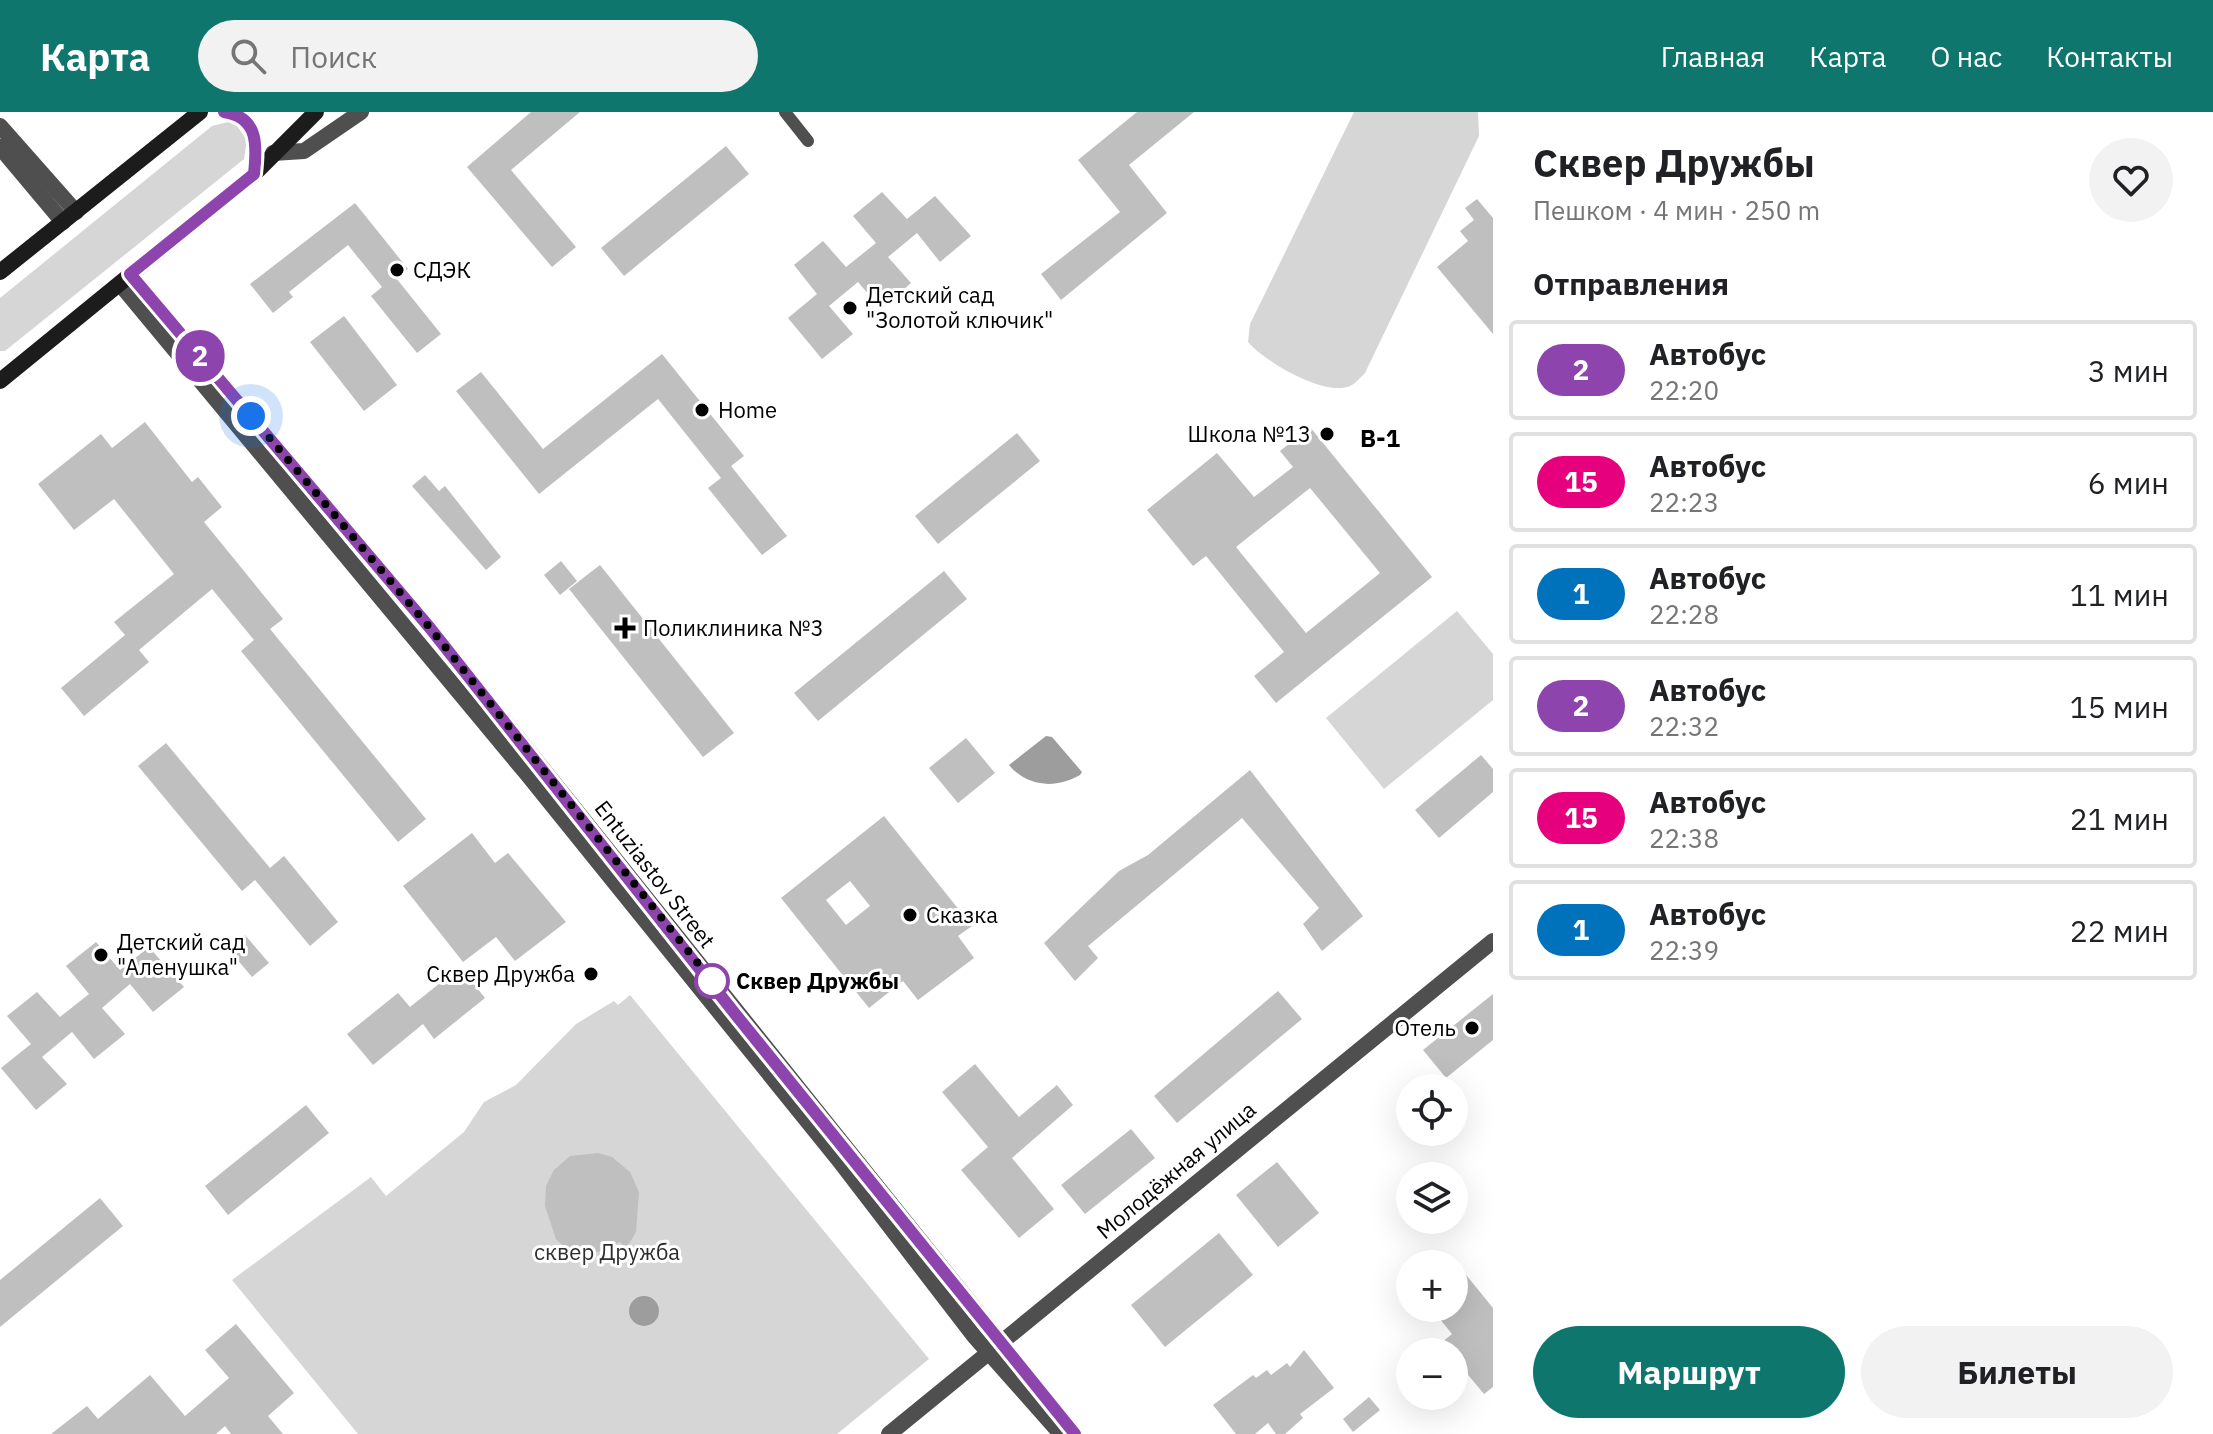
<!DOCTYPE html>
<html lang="ru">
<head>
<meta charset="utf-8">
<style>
  body { margin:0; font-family:"IBM Plex Sans",sans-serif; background:#f2f2f2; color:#202124; height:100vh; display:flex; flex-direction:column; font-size:30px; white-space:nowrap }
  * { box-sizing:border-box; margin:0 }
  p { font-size:26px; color:#757577 }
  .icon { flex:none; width:44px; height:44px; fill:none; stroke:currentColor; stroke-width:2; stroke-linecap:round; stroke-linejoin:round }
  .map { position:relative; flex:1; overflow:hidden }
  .sheet { display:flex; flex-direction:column; background:#fff; width:720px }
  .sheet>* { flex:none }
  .badge { padding:0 16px; border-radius:26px; font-size:28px; line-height:52px }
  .fabs { position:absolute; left:1396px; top:962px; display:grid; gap:16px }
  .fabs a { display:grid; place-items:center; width:72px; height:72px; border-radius:50%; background:#fff; box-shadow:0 8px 32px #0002; font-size:40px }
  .you { position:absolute; width:40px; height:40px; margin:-20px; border:6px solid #fff; border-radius:50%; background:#1a73e8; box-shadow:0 0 0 12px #1a73e833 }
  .map>.badge { position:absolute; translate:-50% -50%; box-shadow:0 0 0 4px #fff }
  h2 { padding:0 40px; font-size:30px; line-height:72px }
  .round { display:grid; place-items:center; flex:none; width:84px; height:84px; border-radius:42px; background:#f2f2f2 }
  .headline { display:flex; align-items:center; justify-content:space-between; height:136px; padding:0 40px }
  h1 { font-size:38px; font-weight:700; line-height:60px }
  .primary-button { display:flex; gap:16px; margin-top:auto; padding:16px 40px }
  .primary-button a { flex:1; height:92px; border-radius:48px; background:#0f766e; color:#fff; font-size:32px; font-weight:700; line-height:92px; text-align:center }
  .primary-button a+a { background:#f2f2f2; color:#202124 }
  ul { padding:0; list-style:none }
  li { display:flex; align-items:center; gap:24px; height:100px; margin:0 16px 12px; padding:0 24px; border:4px solid #e0e0e0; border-radius:8px }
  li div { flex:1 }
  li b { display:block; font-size:30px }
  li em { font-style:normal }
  li .badge { min-width:88px; font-weight:700; text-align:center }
  header { display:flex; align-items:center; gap:48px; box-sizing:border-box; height:112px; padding:0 40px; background:#0f766e; color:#fff }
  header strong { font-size:38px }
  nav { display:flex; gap:44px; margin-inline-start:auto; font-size:28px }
  .search { width:560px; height:72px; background:#f2f2f2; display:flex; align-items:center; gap:20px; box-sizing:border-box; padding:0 28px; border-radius:44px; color:#757577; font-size:30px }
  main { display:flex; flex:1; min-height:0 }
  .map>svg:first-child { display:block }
  .green { fill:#d6d6d6 }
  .water { fill:#9d9d9d }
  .building { fill:#bfbfbf; fill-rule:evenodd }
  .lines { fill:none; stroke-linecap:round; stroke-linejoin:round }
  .pedestrian { stroke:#4f4f4f; stroke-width:12 }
  .minor { stroke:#4f4f4f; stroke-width:16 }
  .tertiary { stroke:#4f4f4f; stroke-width:16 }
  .secondary { stroke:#1c1c1c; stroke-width:16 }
  .line-casing { stroke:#fff; stroke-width:18 }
  .line { stroke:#8e44ad; stroke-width:12 }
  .walk { stroke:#000; stroke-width:8; stroke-dasharray:0 14.4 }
  .poi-dot { fill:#000; stroke:#fff; stroke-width:3 }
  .stop-dot { fill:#fff; stroke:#8e44ad; stroke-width:4 }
  .labels { text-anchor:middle; stroke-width:6; stroke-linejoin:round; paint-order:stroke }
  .poi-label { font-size:22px; fill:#000; stroke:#fff; text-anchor:start }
  .street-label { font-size:22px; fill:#000; stroke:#fff }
  .stop-label { font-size:22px; font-weight:bold; fill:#000; stroke:#fff; text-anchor:start }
  .park-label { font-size:22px; fill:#2d2d2d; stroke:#fff }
  .neighbourhood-label { font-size:24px; font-weight:bold; fill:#000; stroke:#fff }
</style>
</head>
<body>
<header>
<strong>Карта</strong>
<div class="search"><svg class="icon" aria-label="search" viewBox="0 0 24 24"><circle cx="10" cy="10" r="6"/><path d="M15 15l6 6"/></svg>Поиск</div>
<nav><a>Главная</a><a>Карта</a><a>О нас</a><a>Контакты</a></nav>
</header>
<main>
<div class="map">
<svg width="1493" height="1322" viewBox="0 0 1493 1322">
  <rect width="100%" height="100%" fill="#fff"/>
  <g class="green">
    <path d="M 1354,0 L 1478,0 L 1479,24 L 1365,261 C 1361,265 1355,272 1350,274 C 1324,285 1264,249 1248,230 L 1250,212 Z"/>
    <polygon points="228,10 237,14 247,28 244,47 5,239 0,239 0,186 212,14"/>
    <polygon points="1457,499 1493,542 1493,588 1384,677 1326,606"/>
    <polygon points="630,883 929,1247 837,1322 358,1322 232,1168 371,1065 386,1084 464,1020 484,990 516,973 576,912 614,889 618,893"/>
  </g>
  <g class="water">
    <path d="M 1046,624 L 1052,625 L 1082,660 L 1080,663 C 1056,677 1027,675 1009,653 Z"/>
    <circle cx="644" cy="1199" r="15"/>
  </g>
  <g class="building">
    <polygon points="531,0 580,0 511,58 576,135 552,155 467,55"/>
    <polygon points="1137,0 1194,0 1129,53 1167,101 1061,188 1041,162 1120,100 1078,48"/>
    <polygon points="726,34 749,62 624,164 601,136"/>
    <polygon points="882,80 907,107 935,84 971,124 940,150 917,121 888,145 911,171 881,197 858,170 829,194 853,222 822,247 788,206 817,182 794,153 823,129 846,155 876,131 853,104"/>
    <polygon points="1477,87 1493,106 1493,222 1437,155 1468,129 1460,119 1474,108 1465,96"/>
    <polygon points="355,91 408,157 396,166 441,222 417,241 371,184 382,175 348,133 289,180 293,185 273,201 250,172"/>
    <polygon points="344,204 397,273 364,299 310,230"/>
    <polygon points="662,242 744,344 731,354 787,424 762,443 708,376 721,366 658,287 539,382 456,279 481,260 543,337"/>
    <polygon points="145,310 192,370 198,365 222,395 204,410 283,507 270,517 426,707 398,730 241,539 254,528 212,477 139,538 149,550 84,604 61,576 125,523 114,510 174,462 114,387 74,418 38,372 101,322 112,336"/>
    <path d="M 1310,315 L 1432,465 L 1276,591 L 1254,564 L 1284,540 L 1206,444 L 1193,454 L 1147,398 L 1217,341 L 1254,385 L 1293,355 L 1280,339 ZM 1310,376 L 1380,461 L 1306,521 L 1236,435 Z"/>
    <polygon points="1017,321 1040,349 938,432 915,404"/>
    <polygon points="425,363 439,379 445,374 501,445 486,458 412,374"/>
    <polygon points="561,449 577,469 560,483 544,463"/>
    <polygon points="600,453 734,621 703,645 569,477"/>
    <polygon points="944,459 967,487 818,609 794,581"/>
    <polygon points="966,626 995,661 958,691 929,656"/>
    <polygon points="166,631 270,756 284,744 338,810 310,834 255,768 242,779 138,654"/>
    <polygon points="1481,643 1493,657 1493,680 1439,726 1415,698"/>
    <polygon points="1250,658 1363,804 1322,839 1303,812 1319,796 1242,706 1088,834 1098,846 1075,869 1044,831 1119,759 1148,743"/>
    <path d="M 884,704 L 972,814 L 958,824 L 974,846 L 918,888 L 903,869 L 869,896 L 781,786 ZM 850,769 L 870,794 L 846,813 L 826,788 Z"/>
    <polygon points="472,721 495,751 508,741 566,810 515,849 496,825 463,850 403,774"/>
    <polygon points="245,823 269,851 252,865 229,838"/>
    <polygon points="96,830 120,858 149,835 184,875 153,900 130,872 102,896 125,922 94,947 72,920 42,945 67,972 36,998 1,956 31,932 7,904 37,880 60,905 89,882 66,854"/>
    <polygon points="460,855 485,886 434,927 423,912 373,953 347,922 398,881 410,895"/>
    <polygon points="1278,879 1302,907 1177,1011 1154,984"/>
    <polygon points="1493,882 1493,928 1446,966 1423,938"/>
    <polygon points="975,952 1019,1005 1057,973 1073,993 1012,1046 1054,1097 1019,1126 961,1058 988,1035 942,980"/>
    <polygon points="306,993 329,1021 228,1103 205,1074"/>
    <polygon points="1131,1017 1155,1046 1085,1102 1061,1073"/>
    <polygon points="598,1041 612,1045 630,1060 639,1080 636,1120 626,1137 620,1130 598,1140 579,1136 573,1143 556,1127 545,1094 546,1074 554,1058 570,1044"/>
    <polygon points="1277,1050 1319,1101 1278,1135 1236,1083"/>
    <polygon points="100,1086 123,1114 0,1215 0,1168"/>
    <polygon points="1219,1121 1253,1163 1165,1235 1131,1193"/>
    <polygon points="1454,1148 1493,1196 1493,1275 1484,1282 1454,1246 1454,1240 1449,1240 1441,1231 1452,1222 1431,1196 1454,1196"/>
    <polygon points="236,1212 294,1281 268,1304 283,1322 231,1322 225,1314 216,1322 51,1322 87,1294 98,1307 150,1263 185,1304 229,1266 205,1238"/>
    <polygon points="1304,1238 1334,1276 1300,1302 1303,1306 1285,1322 1276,1322 1268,1311 1255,1322 1236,1322 1213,1293 1253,1263 1256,1266 1267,1258 1271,1263 1287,1251 1290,1255"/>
    <polygon points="1369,1285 1380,1298 1353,1320 1343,1307"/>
  </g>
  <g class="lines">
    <polyline class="pedestrian" points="785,0 808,29"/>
    <polyline class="minor" points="273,41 304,39 361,0"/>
    <g class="tertiary">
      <polyline points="0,14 76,100"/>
      <polyline points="0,35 63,110"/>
      <polyline points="130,162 430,516 1075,1322"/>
      <polyline points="120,172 527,662 838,1047 974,1224 1061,1322"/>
      <polyline points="889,1322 1493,829"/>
    </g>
    <g class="secondary">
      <path d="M 224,0 C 258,5 257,34 254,62"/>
      <polyline points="0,160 200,0"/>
      <polyline points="0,269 254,62 316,0"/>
    </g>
  </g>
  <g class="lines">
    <g class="line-casing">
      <path id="line" d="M 224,0 C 259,5 257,34 254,62 L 130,162 L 430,516 L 736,903 L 1075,1322"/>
    </g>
    <use href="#line" class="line"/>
    <polyline class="walk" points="251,304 430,516 712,869"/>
  </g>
  <g class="poi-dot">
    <circle cx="397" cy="158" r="8"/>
    <circle cx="850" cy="196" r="8"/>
    <circle cx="702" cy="298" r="8"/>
    <circle cx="1327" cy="322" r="8"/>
    <path d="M621 504h8v8h8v8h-8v8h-8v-8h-8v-8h8z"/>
    <circle cx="910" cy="803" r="8"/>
    <circle cx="101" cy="843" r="8"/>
    <circle cx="591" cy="862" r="8"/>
    <circle cx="1472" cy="916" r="8"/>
  </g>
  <circle class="stop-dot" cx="712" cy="869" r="16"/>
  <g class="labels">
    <g class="poi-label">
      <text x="413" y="166">СДЭК</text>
      <text x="866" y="191">Детский сад<tspan x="866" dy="25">"Золотой ключик"</tspan></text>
      <text x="718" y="306">Home</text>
      <text x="1311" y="330" text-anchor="end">Школа №13</text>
      <text x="643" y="524">Поликлиника №3</text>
      <text x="926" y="811">Сказка</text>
      <text x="117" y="838">Детский сад<tspan x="117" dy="25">"Аленушка"</tspan></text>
      <text x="575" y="870" text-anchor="end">Сквер Дружба</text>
      <text x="1456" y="924" text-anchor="end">Отель</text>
    </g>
    <g class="street-label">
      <text transform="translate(655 762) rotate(52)" y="8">Entuziastov Street</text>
      <text transform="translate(1176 1058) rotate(-40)" y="8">Молодёжная улица</text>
    </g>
    <g class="stop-label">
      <text x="736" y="877">Сквер Дружбы</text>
    </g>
    <g class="park-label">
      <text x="607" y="1148">сквер Дружба</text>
    </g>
    <g class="neighbourhood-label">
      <text x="1380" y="335">В-1</text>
    </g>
  </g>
</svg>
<div class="fabs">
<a><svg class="icon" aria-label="locate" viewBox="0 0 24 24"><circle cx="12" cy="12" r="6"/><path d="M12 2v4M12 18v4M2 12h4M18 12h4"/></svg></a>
<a><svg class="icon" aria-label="layers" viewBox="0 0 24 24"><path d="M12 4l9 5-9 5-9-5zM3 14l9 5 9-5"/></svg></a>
<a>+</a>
<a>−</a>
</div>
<div class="you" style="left:251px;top:304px"></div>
<b class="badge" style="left:200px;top:244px;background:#8e44ad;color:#fff">2</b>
</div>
<section class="sheet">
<div class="headline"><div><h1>Сквер Дружбы</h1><p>Пешком · 4 мин · 250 m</p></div><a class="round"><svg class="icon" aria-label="heart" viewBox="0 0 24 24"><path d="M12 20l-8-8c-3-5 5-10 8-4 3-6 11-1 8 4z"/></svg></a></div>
<h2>Отправления</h2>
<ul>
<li><span class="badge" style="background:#8e44ad;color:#fff">2</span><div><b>Автобус</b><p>22:20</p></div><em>3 мин</em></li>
<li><span class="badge" style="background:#e6007e;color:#fff">15</span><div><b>Автобус</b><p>22:23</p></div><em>6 мин</em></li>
<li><span class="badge" style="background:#0072bc;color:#fff">1</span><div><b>Автобус</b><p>22:28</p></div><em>11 мин</em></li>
<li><span class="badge" style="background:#8e44ad;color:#fff">2</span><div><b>Автобус</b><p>22:32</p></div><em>15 мин</em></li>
<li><span class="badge" style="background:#e6007e;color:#fff">15</span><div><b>Автобус</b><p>22:38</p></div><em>21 мин</em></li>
<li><span class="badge" style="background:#0072bc;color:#fff">1</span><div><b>Автобус</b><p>22:39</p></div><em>22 мин</em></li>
</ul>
<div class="primary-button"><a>Маршрут</a><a>Билеты</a></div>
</section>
</main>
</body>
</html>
